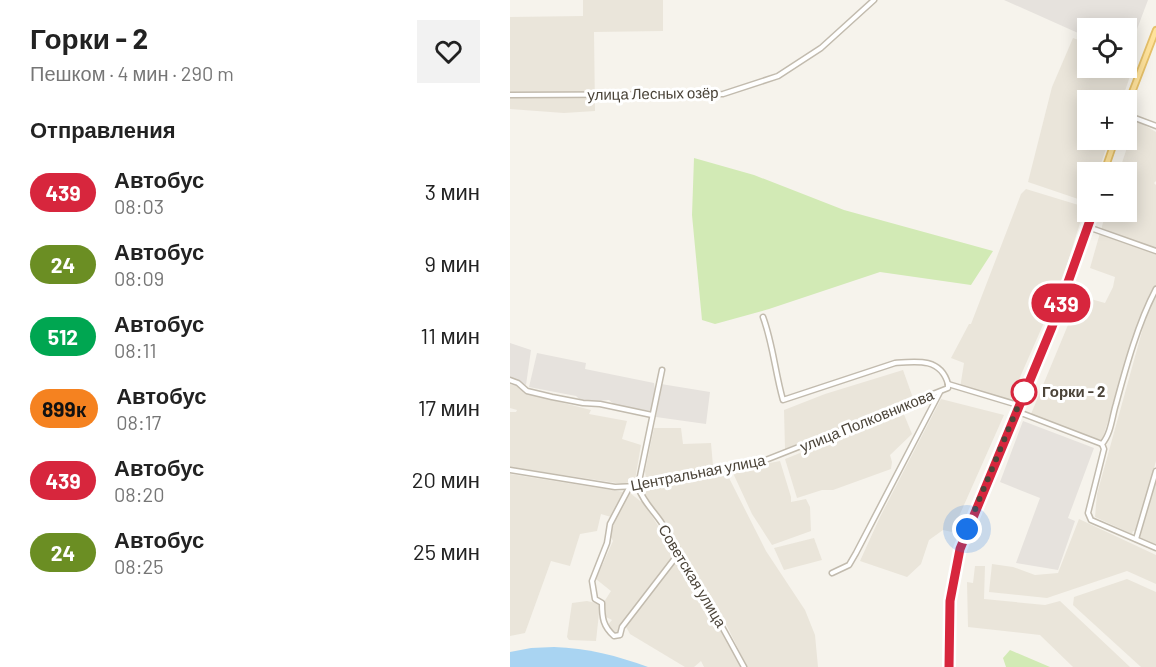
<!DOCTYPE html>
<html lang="ru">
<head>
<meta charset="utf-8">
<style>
  body { margin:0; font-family:Barlow,sans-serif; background:#f2f2f2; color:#222; height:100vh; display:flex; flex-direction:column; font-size:22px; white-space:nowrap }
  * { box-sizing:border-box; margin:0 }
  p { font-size:20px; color:#767676 }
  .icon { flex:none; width:33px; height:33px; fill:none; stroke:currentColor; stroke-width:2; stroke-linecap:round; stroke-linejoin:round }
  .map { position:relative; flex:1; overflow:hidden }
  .panel { display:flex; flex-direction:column; background:#fff; width:510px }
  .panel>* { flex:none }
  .badge { padding:0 12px; border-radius:20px; font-size:21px; line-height:39px }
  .fabs { position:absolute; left:567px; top:18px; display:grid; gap:12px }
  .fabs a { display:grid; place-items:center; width:60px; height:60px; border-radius:0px; background:#fff; box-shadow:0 3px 15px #0003; font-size:30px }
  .you { position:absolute; width:30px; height:30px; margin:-15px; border:4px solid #fff; border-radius:50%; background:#1a73e8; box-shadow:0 0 0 9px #1a73e833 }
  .map>.badge { position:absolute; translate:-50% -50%; box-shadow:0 0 0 3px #fff }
  h2 { padding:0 30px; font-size:22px; line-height:54px }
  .round { display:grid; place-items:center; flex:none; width:63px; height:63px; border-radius:0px; background:#f2f2f2 }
  .headline { display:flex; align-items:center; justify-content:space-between; height:102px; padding:0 30px }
  h1 { font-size:28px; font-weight:700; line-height:45px }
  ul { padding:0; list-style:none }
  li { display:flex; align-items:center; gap:18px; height:72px; padding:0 30px }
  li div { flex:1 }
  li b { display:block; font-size:22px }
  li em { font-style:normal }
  li .badge { min-width:66px; font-weight:700; text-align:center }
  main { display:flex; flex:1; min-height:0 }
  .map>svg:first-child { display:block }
  .residential { fill:#eae5da }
  .industrial { fill:#e6e2dd }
  .green { fill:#d2eab5 }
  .water { fill:#a9d4f2 }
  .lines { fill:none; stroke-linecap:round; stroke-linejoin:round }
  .minor-casing { stroke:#c2bbae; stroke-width:7 }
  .major-casing { stroke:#e6c16a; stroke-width:8 }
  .minor { stroke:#fff; stroke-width:4 }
  .major { stroke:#ffe39c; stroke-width:4.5 }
  .line-casing { stroke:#fff; stroke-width:14 }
  .line { stroke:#d7263d; stroke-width:9 }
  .walk { stroke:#4b4439; stroke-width:6; stroke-dasharray:0 10.8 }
  .stop-dot { fill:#fff; stroke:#d7263d; stroke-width:3 }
  .labels { text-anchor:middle; stroke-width:6; stroke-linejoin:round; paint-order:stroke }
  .street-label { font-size:15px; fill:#4b4439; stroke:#fff }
  .stop-label { font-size:15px; font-weight:bold; fill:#4b4439; stroke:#fff; text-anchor:start }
</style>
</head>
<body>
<main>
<section class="panel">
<div class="headline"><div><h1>Горки - 2</h1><p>Пешком · 4 мин · 290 m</p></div><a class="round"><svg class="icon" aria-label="heart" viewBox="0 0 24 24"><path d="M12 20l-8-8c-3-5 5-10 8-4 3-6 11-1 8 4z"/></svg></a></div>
<h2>Отправления</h2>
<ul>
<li><span class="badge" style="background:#d7263d;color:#fff">439</span><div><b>Автобус</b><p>08:03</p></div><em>3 мин</em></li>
<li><span class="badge" style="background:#6b8e23;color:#fff">24</span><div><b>Автобус</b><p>08:09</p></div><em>9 мин</em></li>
<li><span class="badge" style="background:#00a651;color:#fff">512</span><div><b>Автобус</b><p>08:11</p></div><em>11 мин</em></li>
<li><span class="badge" style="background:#f58220;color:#111">899к</span><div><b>Автобус</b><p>08:17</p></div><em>17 мин</em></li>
<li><span class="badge" style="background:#d7263d;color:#fff">439</span><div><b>Автобус</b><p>08:20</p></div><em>20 мин</em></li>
<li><span class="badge" style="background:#6b8e23;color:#fff">24</span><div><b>Автобус</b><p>08:25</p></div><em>25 мин</em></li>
</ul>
</section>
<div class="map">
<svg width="646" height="667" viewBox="0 0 646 667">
  <rect width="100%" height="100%" fill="#f6f3ec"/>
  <g class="residential">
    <polygon points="73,0 153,0 153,31 84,32 85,111 54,113 0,109 0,17 73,16"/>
    <polygon points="563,38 577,43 578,68 616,68 617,58 625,61 612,100 578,100 578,140 599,140 588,172 578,172 577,202 518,182 542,87"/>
    <polygon points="626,120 646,132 646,181 644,183 646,185 646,249 591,230 596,212 616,212 616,172 609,172"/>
    <polygon points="516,189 575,207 551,284 500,400 493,401 450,388 454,363 441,358 459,324 461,324 508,202 511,194"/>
    <polygon points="590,233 646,253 646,287 637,302 592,440 578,437 521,414 570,296 595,303 603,287 605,277 580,268"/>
    <polygon points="646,294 646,461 627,532 623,531 622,534 585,517 587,494 639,306"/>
    <polygon points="393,370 403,398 275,449 274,410 315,394"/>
    <polygon points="0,384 10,387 14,393 81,410 79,414 117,421 112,439 131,445 125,480 113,484 0,467 0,412 6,412 7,410 0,408"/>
    <polygon points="431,399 494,415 442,532 433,530 419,540 411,564 397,577 350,561 370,517"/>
    <polygon points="393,412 402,434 380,455 382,462 381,469 323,490 312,490 287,498 275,459"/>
    <polygon points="144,428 171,428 173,444 201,443 203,466 136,479 135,471"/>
    <polygon points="270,461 281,497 281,502 296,499 300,507 301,531 262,545 242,514 223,473 229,469"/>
    <polygon points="215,470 256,551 295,610 305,635 308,667 237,667 215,622 135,494 133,486"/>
    <polygon points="0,474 114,492 101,517 91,514 87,531 70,534 60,566 41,561 15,633 0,636"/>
    <polygon points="646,481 646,546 629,539"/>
    <polygon points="120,493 134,504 167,555 145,580 106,634 97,626 102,620 92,615 94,602 101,591 86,579 103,541 100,535 111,504"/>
    <polygon points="569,519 646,555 646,584 617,571 537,598 479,592 482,564 503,567 525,575 548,573"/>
    <polygon points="304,538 312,560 274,570 264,548"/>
    <polygon points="169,558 222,650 231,667 194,667 191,661 184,667 175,667 120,634 115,625"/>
    <polygon points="465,566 475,566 474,599 535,605 550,601 620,667 563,667 530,635 458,627 457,582 463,583"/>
    <polygon points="617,579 646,592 646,667 631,667 563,605 564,597"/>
    <polygon points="77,601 90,604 86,641 59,640 57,637 62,603"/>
  </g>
  <g class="industrial">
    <polygon points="494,0 638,0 618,53 616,28 578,28 577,37"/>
    <polygon points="0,343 21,350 16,385 0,378"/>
    <polygon points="27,353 76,363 75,369 144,383 145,389 141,411 105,405 99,400 73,402 66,396 19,387"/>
    <polygon points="151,384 200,392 196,424 146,417"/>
    <polygon points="513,421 584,448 558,518 565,521 548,570 506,563 530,498 490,482"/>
  </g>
  <g class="green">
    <polygon points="184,158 244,175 334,210 483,251 461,285 370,272 259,309 205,324 192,320 182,215"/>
    <polygon points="500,650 540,667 496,667 493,658"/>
  </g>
  <path class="water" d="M 44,647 C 77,648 108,656 138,667 L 0,667 L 0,652 L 21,648 Z"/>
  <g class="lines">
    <g class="minor-casing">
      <g id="minor">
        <polyline points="0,95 213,94 268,76 311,48 364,0"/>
        <polyline points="625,118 646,126"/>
        <polyline points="578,227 646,251"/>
        <path d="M 646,289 C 628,323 616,367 606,404 C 602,417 601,434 592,444 L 594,449 L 578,513 L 581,520 L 646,548"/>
        <path d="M 253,317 C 263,344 265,372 273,400 L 385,363 C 407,361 431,358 438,384"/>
        <path d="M 152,370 L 128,486 C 132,501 145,512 153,525 C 182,571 208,619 234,667"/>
        <polyline points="0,380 8,383 17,391 42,397 73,403 90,404 142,415"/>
        <polyline points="438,384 508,405"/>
        <polyline points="506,411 592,444"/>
        <polyline points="0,470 105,487 128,486 213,467 253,461 438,388 438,384"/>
        <path d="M 119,488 L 100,524 L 97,543 L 82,581 L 85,599 L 92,603 C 92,618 93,626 104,636 L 110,635 L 112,627 L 169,553"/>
        <polyline points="626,539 646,471"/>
        <polyline points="322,573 339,565 346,553 430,392"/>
      </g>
    </g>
    <g class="major-casing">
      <g id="major">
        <polyline points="616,108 646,30"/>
        <polyline points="594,172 605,140"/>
        <polyline points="439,667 440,601 450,549 555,292 583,212"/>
      </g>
    </g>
    <use href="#minor" class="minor"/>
    <use href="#major" class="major"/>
  </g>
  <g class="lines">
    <g class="line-casing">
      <polyline id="line" points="439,667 440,601 450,549 542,327 583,212"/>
    </g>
    <use href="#line" class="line"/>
    <polyline class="walk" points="457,529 514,392"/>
  </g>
  <circle class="stop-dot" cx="514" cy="392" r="12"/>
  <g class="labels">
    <g class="street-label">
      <text transform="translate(143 94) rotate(-1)" y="5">улица Лесных озёр</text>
      <text transform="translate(357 421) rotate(-22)" y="5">улица Полковникова</text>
      <text transform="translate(188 473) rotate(-11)" y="5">Центральная улица</text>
      <text transform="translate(182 576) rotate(59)" y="5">Советская улица</text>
    </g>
    <g class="stop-label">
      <text x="532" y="397">Горки - 2</text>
    </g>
  </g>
</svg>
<div class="fabs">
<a><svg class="icon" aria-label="locate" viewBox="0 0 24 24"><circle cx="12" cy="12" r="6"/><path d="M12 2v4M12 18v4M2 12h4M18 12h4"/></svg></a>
<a>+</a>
<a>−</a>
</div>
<div class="you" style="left:457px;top:529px"></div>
<b class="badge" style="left:551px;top:303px;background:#d7263d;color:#fff">439</b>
</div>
</main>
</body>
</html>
